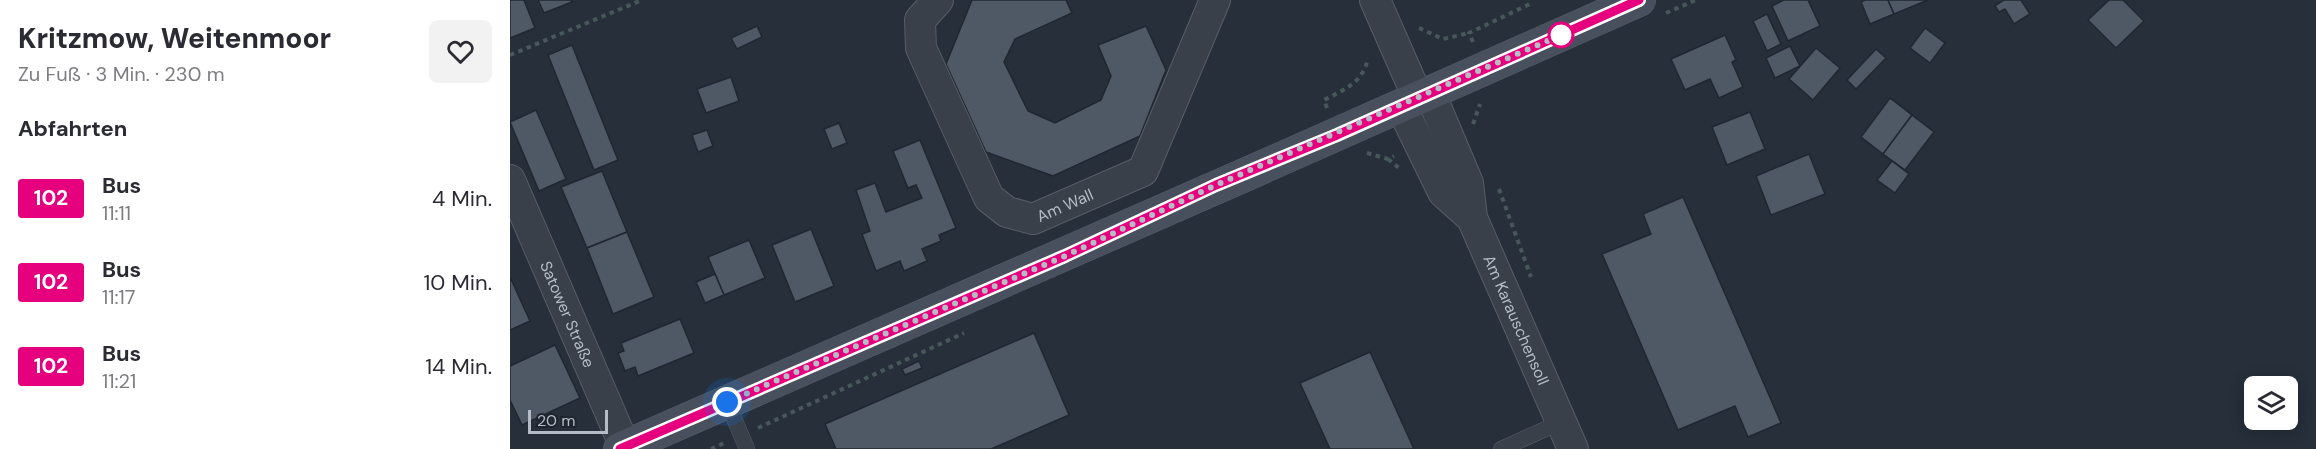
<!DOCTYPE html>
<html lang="de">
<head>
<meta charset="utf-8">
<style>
  body { margin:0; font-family:"DM Sans",sans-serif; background:#f2f2f3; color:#2b2b33; height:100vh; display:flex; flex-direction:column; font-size:22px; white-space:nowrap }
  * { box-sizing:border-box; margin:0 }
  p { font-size:20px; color:#7c7c81 }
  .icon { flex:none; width:33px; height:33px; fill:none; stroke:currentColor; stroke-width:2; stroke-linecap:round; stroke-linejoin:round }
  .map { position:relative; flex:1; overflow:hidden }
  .details { display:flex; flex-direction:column; background:#fff; width:510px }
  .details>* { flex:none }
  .badge { padding:0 12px; border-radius:4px; font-size:21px; line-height:39px }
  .controls { position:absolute; left:1734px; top:376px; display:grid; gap:12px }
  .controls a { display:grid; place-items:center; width:54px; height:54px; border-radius:9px; background:#fff; box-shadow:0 3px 15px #0003; font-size:30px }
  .scale { position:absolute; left:18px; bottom:15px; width:80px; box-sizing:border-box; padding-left:6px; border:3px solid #b5bcc6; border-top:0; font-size:16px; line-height:21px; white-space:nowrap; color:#b5bcc6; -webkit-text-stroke:4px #1e252f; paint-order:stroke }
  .you { position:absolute; width:30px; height:30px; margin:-15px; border:4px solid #fff; border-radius:50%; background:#1a73e8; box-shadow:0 0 0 9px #1a73e833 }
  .map>.badge { position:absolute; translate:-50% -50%; box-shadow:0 0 0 3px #fff }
  h2 { padding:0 18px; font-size:22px; line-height:54px }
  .round { display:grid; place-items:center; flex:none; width:63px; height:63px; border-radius:9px; background:#f2f2f3 }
  .overview { display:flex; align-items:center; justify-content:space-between; height:102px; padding:0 18px }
  h1 { font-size:28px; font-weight:800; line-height:45px }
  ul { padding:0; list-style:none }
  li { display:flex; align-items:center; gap:18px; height:84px; padding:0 18px }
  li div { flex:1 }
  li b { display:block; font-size:22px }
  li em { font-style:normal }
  li .badge { min-width:66px; font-weight:700; text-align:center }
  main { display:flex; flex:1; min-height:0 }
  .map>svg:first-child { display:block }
  .building { fill:#4f5865; stroke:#202731; stroke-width:1.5 }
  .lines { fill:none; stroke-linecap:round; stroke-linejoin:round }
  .lane-casing { stroke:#575e68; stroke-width:16 }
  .street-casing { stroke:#575e68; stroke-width:32 }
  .secondary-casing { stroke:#575e68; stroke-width:34 }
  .path { stroke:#48585a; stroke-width:4; stroke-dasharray:4.5 4.5; stroke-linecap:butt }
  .lane { stroke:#39404a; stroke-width:15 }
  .street { stroke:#39404a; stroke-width:30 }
  .secondary { stroke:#48505d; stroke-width:33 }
  .line-casing { stroke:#fff; stroke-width:14 }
  .line { stroke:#e6007e; stroke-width:9 }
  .walk { stroke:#b5bcc6; stroke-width:6; stroke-dasharray:0 10.8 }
  .stop-dot { fill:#fff; stroke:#e6007e; stroke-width:3 }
  .labels { text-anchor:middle; stroke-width:4.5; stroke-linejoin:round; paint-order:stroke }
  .street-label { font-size:16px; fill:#b5bcc6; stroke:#1e252f }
</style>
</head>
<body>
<main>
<section class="details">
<div class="overview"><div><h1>Kritzmow, Weitenmoor</h1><p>Zu Fuß · 3 Min. · 230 m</p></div><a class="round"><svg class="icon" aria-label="heart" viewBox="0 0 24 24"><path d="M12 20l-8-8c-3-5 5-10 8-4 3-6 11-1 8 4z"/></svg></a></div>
<h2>Abfahrten</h2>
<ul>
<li><span class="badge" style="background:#e6007e;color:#fff">102</span><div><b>Bus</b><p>11:11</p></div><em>4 Min.</em></li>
<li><span class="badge" style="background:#e6007e;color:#fff">102</span><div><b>Bus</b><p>11:17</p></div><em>10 Min.</em></li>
<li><span class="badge" style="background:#e6007e;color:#fff">102</span><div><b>Bus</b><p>11:21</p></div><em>14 Min.</em></li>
</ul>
</section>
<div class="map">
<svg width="1806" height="449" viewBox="0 0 1806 449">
  <rect width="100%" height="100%" fill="#262f3a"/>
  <g class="building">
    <polygon points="0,0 14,0 25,28 0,38"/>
    <polygon points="28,0 61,0 62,2 34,13"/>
    <polygon points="462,0 556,0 562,13 505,39 494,62 518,111 545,123 591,100 601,76 588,45 636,26 656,70 630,136 543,176 476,152 436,64"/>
    <polygon points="1274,0 1298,0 1310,26 1278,41 1262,6"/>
    <polygon points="1355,0 1378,0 1384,14 1360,24 1351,2"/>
    <polygon points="1378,0 1418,0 1384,14"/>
    <polygon points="1494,0 1511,0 1520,14 1504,24 1495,9 1489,12 1485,6"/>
    <polygon points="1599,0 1613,0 1634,21 1606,48 1578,20"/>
    <polygon points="1257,14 1271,44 1257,51 1243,21"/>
    <polygon points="247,26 252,37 227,49 221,38"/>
    <polygon points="1415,28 1435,43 1420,63 1400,48"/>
    <polygon points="1215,35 1226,60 1222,62 1233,87 1209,98 1200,79 1175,90 1161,59"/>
    <polygon points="62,45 108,160 84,170 38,55"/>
    <polygon points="1280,46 1290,66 1265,78 1256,58"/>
    <polygon points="1306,48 1330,68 1303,100 1279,79"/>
    <polygon points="1366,49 1376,58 1346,89 1337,80"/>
    <polygon points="221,77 229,101 196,113 187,89"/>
    <polygon points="1380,98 1402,115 1373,154 1351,137"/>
    <polygon points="26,110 56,179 29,191 0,122"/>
    <polygon points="1240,112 1255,149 1217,165 1202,127"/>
    <polygon points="1402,115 1424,132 1395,170 1373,154"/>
    <polygon points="329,123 337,143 322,149 314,129"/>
    <polygon points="197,130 203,146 188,152 182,135"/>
    <polygon points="410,140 446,228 429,235 431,241 412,249 417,261 394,271 390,261 366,271 352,234 360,231 346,190 365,183 376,212 412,198 406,185 398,188 383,151"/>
    <polygon points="1299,154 1315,194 1261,215 1246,176"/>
    <polygon points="1382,161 1399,174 1385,193 1367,180"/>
    <polygon points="92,171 117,232 77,248 51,187"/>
    <polygon points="1173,197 1271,423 1238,437 1225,406 1168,430 1092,254 1141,234 1133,214"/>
    <polygon points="301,229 324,286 285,302 262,245"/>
    <polygon points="117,232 144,297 103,314 77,248"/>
    <polygon points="239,240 255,278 214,295 198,257"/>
    <polygon points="205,274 214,295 195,303 186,282"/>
    <polygon points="0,277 20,321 0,330"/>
    <polygon points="170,319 184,353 128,376 125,367 115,371 108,353 114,351 111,343"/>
    <polygon points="524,333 559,415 481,449 326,449 315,424"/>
    <polygon points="45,345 70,398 12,425 0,400 0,366"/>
    <polygon points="860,352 904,449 820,449 790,383"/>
    <polygon points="409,361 412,368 395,375 392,369"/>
  </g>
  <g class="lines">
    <g class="lane-casing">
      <g id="lane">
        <polyline points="217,402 237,449"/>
        <polyline points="991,449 1051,422"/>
      </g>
    </g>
    <g class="street-casing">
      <g id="street">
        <path id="s1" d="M 428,0 L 410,20 L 411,48 L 479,198 L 497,212 L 523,219 L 633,171 L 705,0"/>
        <polyline points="865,0 908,98"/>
        <path id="s2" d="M 920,93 L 958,183 L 962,218 L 1063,449"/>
        <polyline points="891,106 933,192 962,218"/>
        <path id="s3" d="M 0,180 L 115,447"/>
      </g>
    </g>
    <g class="secondary-casing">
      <path id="secondary" d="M 110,449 C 450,301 790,151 1129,0"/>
    </g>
    <g class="path">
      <polyline points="1156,13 1186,0"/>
      <polyline points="909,28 933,39 959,33"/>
      <polyline points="963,42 959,33 1020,4"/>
      <polyline points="0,55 132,0"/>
      <path d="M 817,108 L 814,100 C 835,89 853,83 858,58"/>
      <polyline points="963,124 970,104"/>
      <polyline points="857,153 878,159 884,156"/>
      <polyline points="878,159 889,168"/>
      <polyline points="989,189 1021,277"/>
      <polyline points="248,428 454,333"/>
      <polyline points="201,449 214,443"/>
    </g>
    <use href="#lane" class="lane"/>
    <use href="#street" class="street"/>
    <use href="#secondary" class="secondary"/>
  </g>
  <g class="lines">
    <g class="line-casing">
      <polyline id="line" points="110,449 555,256 706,185 827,135 1129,0"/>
    </g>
    <use href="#line" class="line"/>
    <polyline class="walk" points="217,402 555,256 706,185 1051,35"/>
  </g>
  <circle class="stop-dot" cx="1051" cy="35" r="12"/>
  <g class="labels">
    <g class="street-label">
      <text dy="6" stroke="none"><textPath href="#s1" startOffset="304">Am Wall</textPath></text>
      <text dy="6" stroke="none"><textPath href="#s3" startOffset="146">Satower Straße</textPath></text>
      <text dy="6" stroke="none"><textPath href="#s2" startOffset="244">Am Karauschensoll</textPath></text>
    </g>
  </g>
</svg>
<div class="controls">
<a><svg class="icon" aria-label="layers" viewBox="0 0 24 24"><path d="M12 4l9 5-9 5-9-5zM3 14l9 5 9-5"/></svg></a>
</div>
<div class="scale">20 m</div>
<div class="you" style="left:217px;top:402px"></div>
</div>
</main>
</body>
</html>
